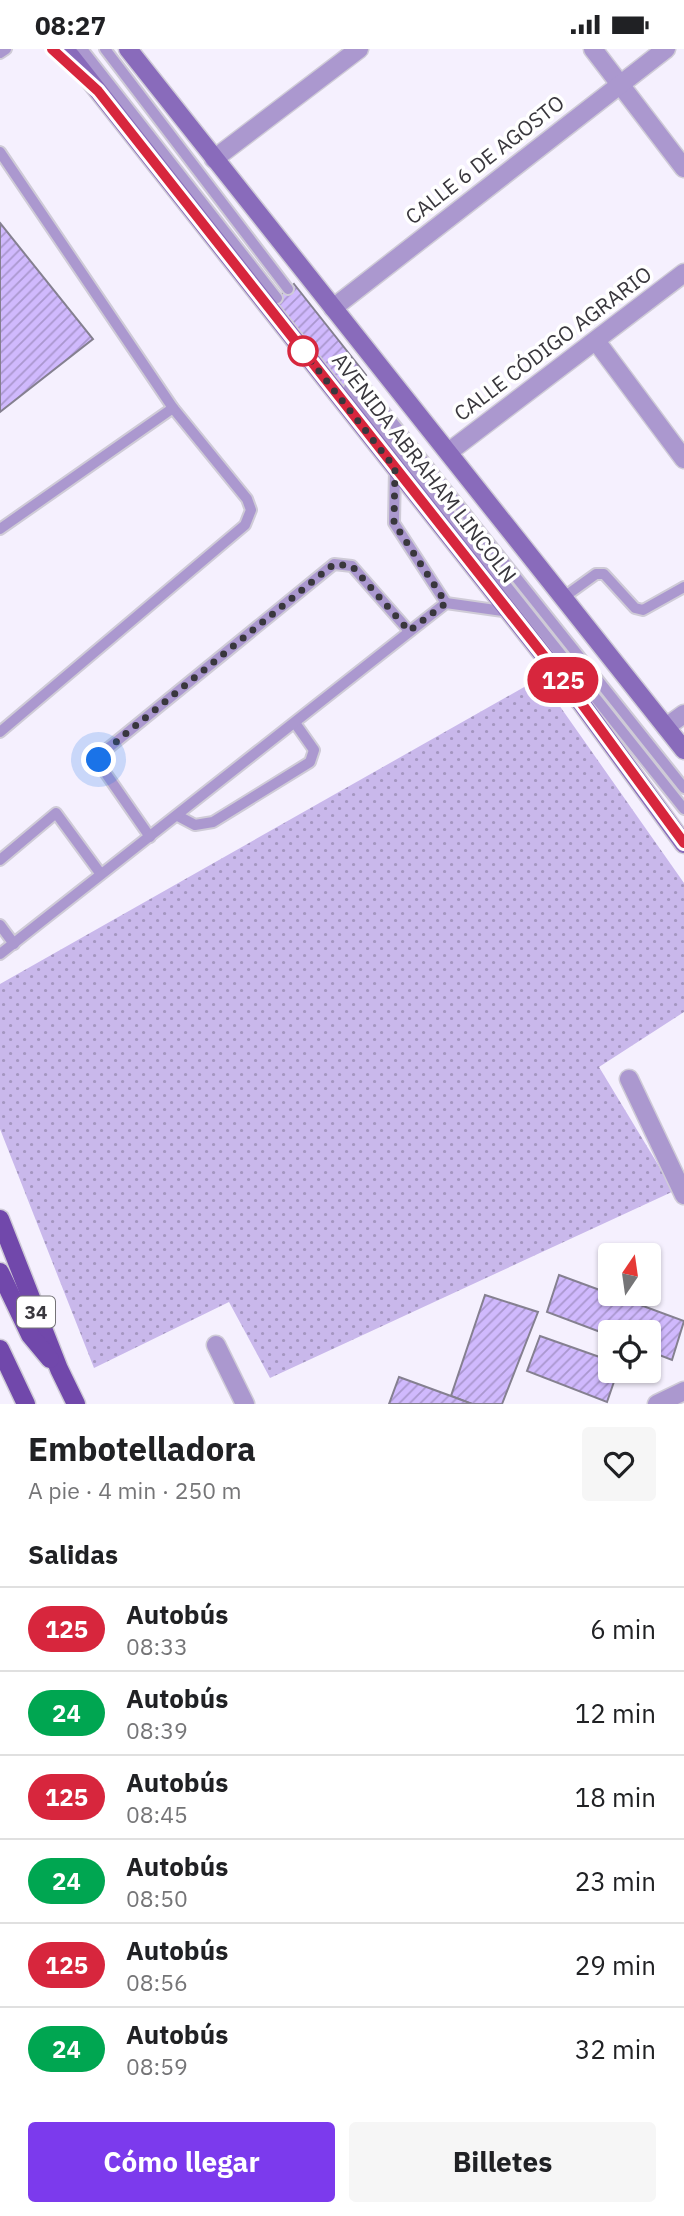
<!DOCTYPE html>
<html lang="es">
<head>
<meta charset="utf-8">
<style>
  body { margin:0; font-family:"IBM Plex Sans",sans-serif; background:#f6f6f6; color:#202124; height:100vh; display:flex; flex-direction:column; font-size:26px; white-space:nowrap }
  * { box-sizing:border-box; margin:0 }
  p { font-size:23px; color:#757577 }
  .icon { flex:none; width:38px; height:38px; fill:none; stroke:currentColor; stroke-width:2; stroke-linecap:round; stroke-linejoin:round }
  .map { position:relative; height:1355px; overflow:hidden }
  .sheet { display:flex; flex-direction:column; background:#fff; flex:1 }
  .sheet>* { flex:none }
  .badge { padding:0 14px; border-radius:23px; font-size:24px; line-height:46px }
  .needle { width:46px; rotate:13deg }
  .buttons { position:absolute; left:598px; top:1194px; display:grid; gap:14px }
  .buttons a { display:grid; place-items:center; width:63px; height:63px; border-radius:7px; background:#fff; box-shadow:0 2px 5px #0004; font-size:35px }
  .you { position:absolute; width:35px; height:35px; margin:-18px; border:5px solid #fff; border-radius:50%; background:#1a73e8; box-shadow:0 0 0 10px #1a73e833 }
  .map>.badge { position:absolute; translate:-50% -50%; box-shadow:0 0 0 4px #fff }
  h2 { padding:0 28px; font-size:26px; line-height:63px }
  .round { display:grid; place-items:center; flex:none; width:74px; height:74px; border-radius:7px; background:#f6f6f6 }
  .summary { display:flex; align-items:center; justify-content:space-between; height:119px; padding:0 28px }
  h1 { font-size:33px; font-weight:700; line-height:52px }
  .action { display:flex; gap:14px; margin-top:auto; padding:14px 28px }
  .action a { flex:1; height:80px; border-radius:7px; background:#7c3aed; color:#fff; font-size:28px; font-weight:700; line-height:80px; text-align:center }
  .action a+a { background:#f6f6f6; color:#202124 }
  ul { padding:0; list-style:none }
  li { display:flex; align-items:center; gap:21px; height:84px; padding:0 28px; border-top:2px solid #e0e0e0 }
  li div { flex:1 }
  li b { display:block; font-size:26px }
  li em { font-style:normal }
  li .badge { min-width:77px; font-weight:700; text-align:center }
  .status { display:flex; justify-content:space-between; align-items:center; height:49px; padding:0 35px; background:#fff; direction:ltr }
  .status svg { height:19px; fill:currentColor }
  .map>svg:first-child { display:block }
  .grass { fill:url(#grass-dots) }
  .building { fill:url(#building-hatch); stroke:#858090; stroke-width:2 }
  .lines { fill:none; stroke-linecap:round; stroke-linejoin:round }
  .service-casing { stroke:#cfcbd7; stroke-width:14 }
  .minor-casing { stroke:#cfcbd7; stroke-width:21 }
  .tertiary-casing { stroke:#cfcbd7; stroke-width:21 }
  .secondary-casing { stroke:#cfcbd7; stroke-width:21 }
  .primary-casing { stroke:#cfcbd7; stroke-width:21 }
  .service { stroke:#ab98cf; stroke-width:10 }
  .minor { stroke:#ab98cf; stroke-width:18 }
  .tertiary { stroke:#ab98cf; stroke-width:18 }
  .secondary { stroke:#896bbb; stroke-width:18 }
  .primary { stroke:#7148ab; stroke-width:18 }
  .line-casing { stroke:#fff; stroke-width:16 }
  .line { stroke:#d7263d; stroke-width:10 }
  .walk { stroke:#39373d; stroke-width:7; stroke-dasharray:0 12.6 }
  .stop-dot { fill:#fff; stroke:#d7263d; stroke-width:3.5 }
  .labels { text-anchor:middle; stroke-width:7; stroke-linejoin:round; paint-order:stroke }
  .shield { fill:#fff; stroke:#747377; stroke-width:2 }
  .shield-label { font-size:19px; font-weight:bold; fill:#39373d }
  .street-label { font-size:21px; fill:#39373d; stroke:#fff }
</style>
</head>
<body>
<div class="status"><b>08:27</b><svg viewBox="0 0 49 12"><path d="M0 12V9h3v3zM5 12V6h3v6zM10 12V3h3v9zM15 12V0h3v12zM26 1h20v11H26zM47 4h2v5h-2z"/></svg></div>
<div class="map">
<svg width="684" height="1355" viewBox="0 0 684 1355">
  <defs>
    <pattern id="grass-dots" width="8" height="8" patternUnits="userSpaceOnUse" patternTransform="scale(1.75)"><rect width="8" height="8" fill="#c9b8eb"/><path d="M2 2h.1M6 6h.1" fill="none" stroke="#a496c0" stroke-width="1.8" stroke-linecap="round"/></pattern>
    <pattern id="building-hatch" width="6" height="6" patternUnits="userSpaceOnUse" patternTransform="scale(1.75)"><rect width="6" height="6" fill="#d0b9fd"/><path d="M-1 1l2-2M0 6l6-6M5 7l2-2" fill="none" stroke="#aa97ce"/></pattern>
  </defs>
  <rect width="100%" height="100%" fill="#f5f0fe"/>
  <polygon class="grass" points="540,629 684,834 684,963 599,1018 674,1142 270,1329 229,1253 94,1319 0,1080 0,935"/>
  <g class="building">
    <polygon points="0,174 93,290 0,363"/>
    <polygon points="294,235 366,326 345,343 273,252"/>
    <polygon points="559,1226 684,1272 672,1311 649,1302 649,1283 611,1283 611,1287 547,1263"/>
    <polygon points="485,1246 538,1263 502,1355 472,1355 451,1347"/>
    <polygon points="540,1287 611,1312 611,1321 618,1321 607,1353 527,1322"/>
    <polygon points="399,1328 451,1347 472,1355 389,1355"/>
  </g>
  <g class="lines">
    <g class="service-casing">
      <g id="service">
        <polyline points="82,0 277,249"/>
        <polyline points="105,0 288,240"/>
        <polyline points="0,4 6,0"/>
        <polyline points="0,103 173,359 247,450 251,461 245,476 0,683"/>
        <polyline points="359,331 684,739"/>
        <polyline points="349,339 684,760"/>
        <polyline points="395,419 394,474 446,554"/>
        <polyline points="0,480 173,359"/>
        <polyline points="564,548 596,525 604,525 635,559 643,561 684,538"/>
        <polyline points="178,767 195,776 213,773 310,713 314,701 295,674"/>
        <polyline points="150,788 100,716 101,705 334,515 352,517 409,582"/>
        <polyline points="0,811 56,764 100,824"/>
        <polyline points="0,876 14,895"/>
        <polyline points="0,905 446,554 510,563"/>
      </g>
    </g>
    <g class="minor-casing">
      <g id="minor">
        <polyline points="593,0 684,119"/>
        <polyline points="214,110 359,0"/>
        <polyline points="333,259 666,0"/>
        <polyline points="596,292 684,410"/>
        <polyline points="450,402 684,224"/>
        <polyline points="629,1030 684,1146"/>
        <polyline points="216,1296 245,1355"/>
        <polyline points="657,1355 684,1342"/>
      </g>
    </g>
    <g class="tertiary-casing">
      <polyline id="tertiary" points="666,678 684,665"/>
    </g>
    <g class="secondary-casing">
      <g id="secondary">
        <polyline points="65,0 582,655 684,795"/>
        <polyline points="128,0 684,701"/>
      </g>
    </g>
    <g class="primary-casing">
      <g id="primary">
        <polyline points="0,1170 59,1320 76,1355"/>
        <polyline points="0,1223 30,1286 50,1310"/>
        <polyline points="0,1300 26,1355"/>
      </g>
    </g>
    <use href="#service" class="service"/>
    <use href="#minor" class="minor"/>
    <use href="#tertiary" class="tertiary"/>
    <use href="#secondary" class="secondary"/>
    <use href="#primary" class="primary"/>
  </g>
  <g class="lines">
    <g class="line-casing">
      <polyline id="line" points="52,0 98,42 582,655 684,794"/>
    </g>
    <use href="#line" class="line"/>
    <polyline class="walk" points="99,711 118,691 334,515 352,517 409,582 446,554 394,474 395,419 296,293 303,302"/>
  </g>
  <circle class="stop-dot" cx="303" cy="302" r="14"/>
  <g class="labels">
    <rect class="shield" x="17" y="1247.5" width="38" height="31" rx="5"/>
    <g class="shield-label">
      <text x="36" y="1270">34</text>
    </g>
    <g class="street-label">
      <text transform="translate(485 111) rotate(-38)" y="7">CALLE 6 DE AGOSTO</text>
      <text transform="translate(553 295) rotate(-37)" y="7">CALLE CÓDIGO AGRARIO</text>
      <text transform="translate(424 419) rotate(52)" y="7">AVENIDA ABRAHAM LINCOLN</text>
    </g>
  </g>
</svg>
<div class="buttons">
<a><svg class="needle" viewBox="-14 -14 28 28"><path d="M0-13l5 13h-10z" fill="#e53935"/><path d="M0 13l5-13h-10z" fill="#757577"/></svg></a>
<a><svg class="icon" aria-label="locate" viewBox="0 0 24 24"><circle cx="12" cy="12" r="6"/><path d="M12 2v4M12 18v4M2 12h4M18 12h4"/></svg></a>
</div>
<div class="you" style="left:99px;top:711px"></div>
<b class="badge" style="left:563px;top:631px;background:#d7263d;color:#fff">125</b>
</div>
<section class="sheet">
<div class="summary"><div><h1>Embotelladora</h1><p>A pie · 4 min · 250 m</p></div><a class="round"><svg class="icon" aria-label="heart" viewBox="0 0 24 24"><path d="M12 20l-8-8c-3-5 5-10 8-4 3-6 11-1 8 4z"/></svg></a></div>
<h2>Salidas</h2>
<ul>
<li><span class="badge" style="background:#d7263d;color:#fff">125</span><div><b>Autobús</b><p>08:33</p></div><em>6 min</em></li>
<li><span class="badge" style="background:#00a651;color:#fff">24</span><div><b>Autobús</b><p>08:39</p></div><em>12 min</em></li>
<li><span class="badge" style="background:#d7263d;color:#fff">125</span><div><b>Autobús</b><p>08:45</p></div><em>18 min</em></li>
<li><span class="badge" style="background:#00a651;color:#fff">24</span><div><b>Autobús</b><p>08:50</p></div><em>23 min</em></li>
<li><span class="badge" style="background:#d7263d;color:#fff">125</span><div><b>Autobús</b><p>08:56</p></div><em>29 min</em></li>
<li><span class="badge" style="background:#00a651;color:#fff">24</span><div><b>Autobús</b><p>08:59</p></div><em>32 min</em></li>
</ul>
<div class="action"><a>Cómo llegar</a><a>Billetes</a></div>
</section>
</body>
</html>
